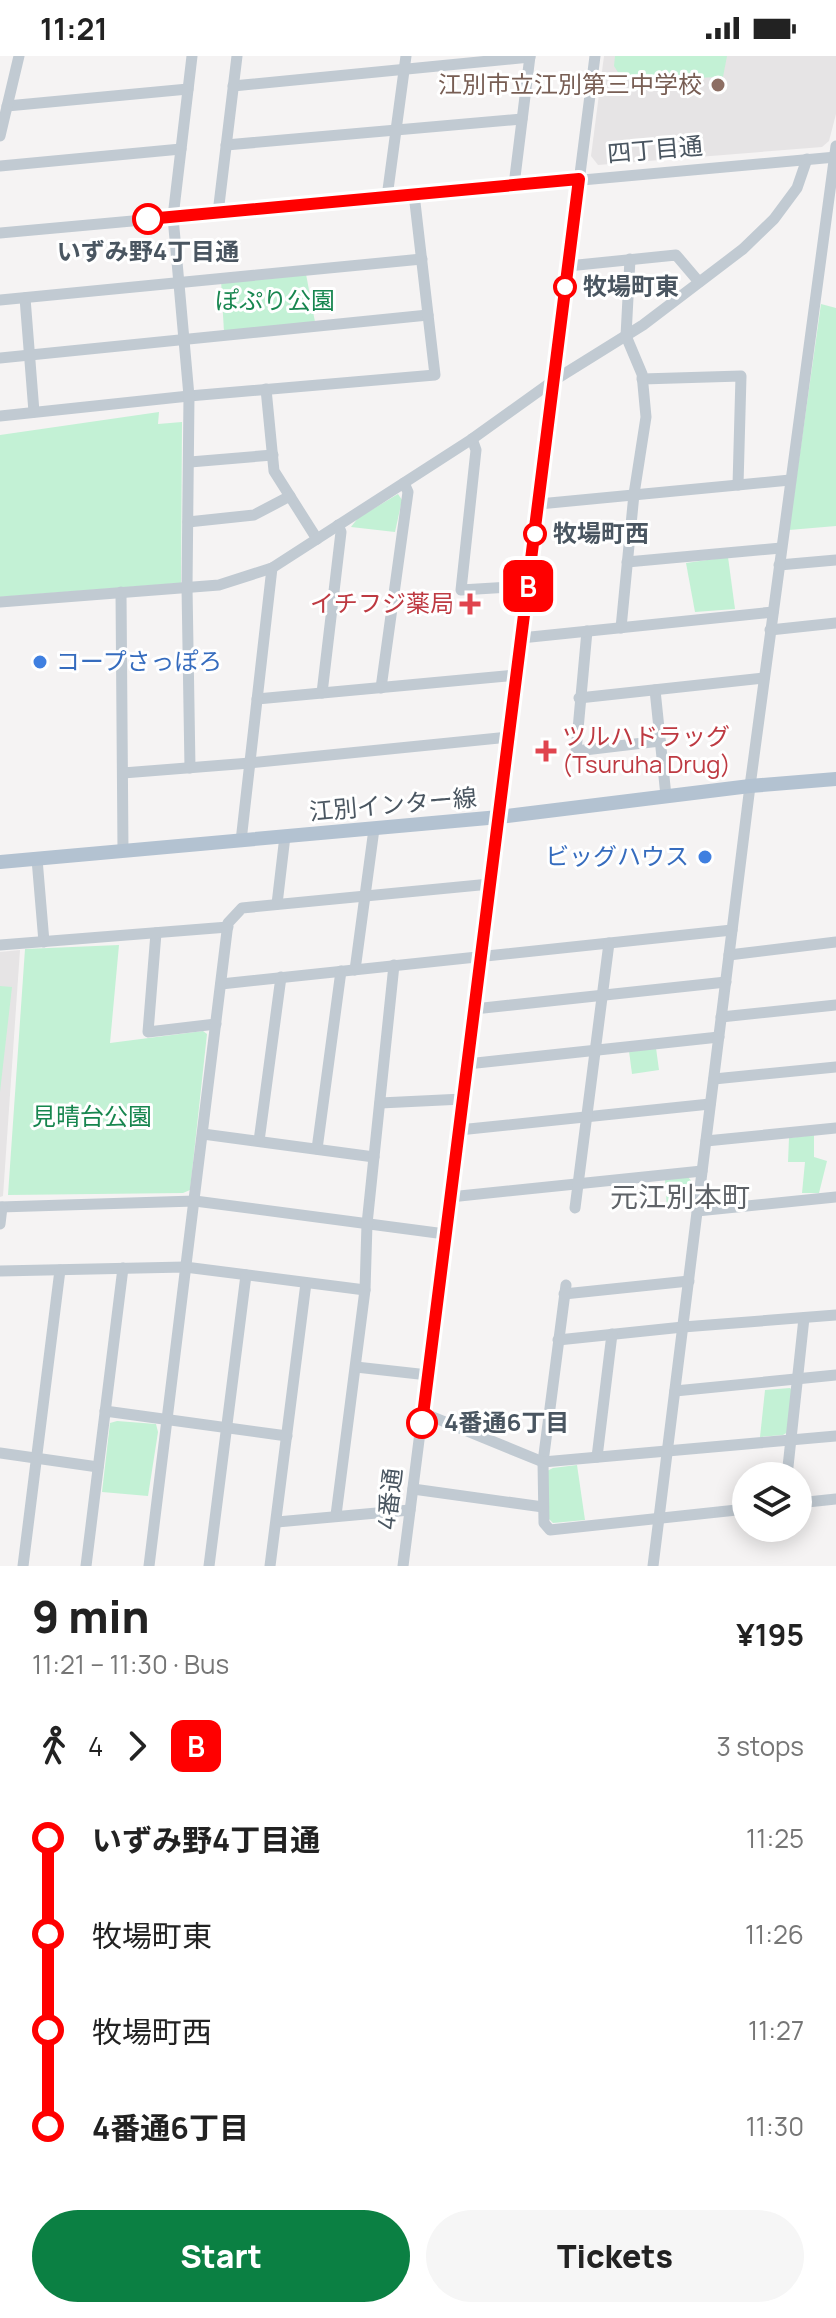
<!DOCTYPE html>
<html lang="en">
<head>
<meta charset="utf-8">
<style>
  body { margin:0; font-family:Manrope,"Noto Sans JP",sans-serif; background:#f6f6f6; color:#222; height:100vh; display:flex; flex-direction:column; font-size:30px; white-space:nowrap }
  * { box-sizing:border-box; margin:0 }
  p { font-size:26px; color:#767676 }
  .icon { flex:none; width:44px; height:44px; fill:none; stroke:currentColor; stroke-width:2; stroke-linecap:round; stroke-linejoin:round }
  .map { position:relative; height:1510px; overflow:hidden }
  .side { display:flex; flex-direction:column; background:#fff; flex:1 }
  .side>* { flex:none }
  .badge { padding:0 16px; border-radius:12px; font-size:28px; line-height:52px }
  .controls { position:absolute; left:732px; top:1406px; display:grid; gap:16px }
  .controls a { display:grid; place-items:center; width:80px; height:80px; border-radius:50%; background:#fff; box-shadow:0 4px 20px #0003; font-size:40px }
  .map>.badge { position:absolute; translate:-50% -50%; box-shadow:0 0 0 4px #fff }
  .legs { display:flex; align-items:center; gap:12px; height:88px; padding:0 32px; font-size:26px }
  .legs p { margin-inline-start:auto }
  .overview { display:flex; align-items:center; justify-content:space-between; height:136px; padding:0 32px }
  h1 { font-size:44px; font-weight:800; line-height:60px }
  .cta { display:flex; gap:16px; margin-top:auto; padding:16px 32px }
  .cta a { flex:1; height:92px; border-radius:48px; background:#0b8043; color:#fff; font-size:32px; font-weight:800; line-height:92px; text-align:center }
  .cta a+a { background:#f6f6f6; color:#222 }
  ul { padding:0 32px; list-style:none }
  li { display:flex; align-items:center; gap:28px; height:96px; font-size:30px }
  li i { display:grid; place-items:center; width:12px; height:100%; margin:0 10px; background:currentColor }
  li i::after { content:''; width:20px; height:20px; margin:-10px; border:6px solid; border-radius:50%; background:#fff }
  li p { margin-inline-start:auto }
  li:first-child i { background:linear-gradient(#0000 50%,currentColor 0) }
  li:last-child i { background:linear-gradient(currentColor 50%,#0000 0) }
  .status { display:flex; justify-content:space-between; align-items:center; height:56px; padding:0 40px; background:#fff; direction:ltr }
  .status svg { height:22px; fill:currentColor }
  .map>svg:first-child { display:block }
  .education { fill:#e6e4e5 }
  .green { fill:#c3f1d5 }
  .lines { fill:none; stroke-linecap:round; stroke-linejoin:round }
  .minor { stroke:#c1cad2; stroke-width:11 }
  .major { stroke:#b3c2d1; stroke-width:14 }
  .line-1-casing { stroke:#fff; stroke-width:18 }
  .line-1 { stroke:#f00; stroke-width:12 }
  .education-dot { fill:#8d6e63; stroke:#fff; stroke-width:3 }
  .stop-1-dot { fill:#fff; stroke:#f00; stroke-width:4 }
  .health-dot { fill:#e0444e; stroke:#fff; stroke-width:3 }
  .shop-dot { fill:#3f7fe0; stroke:#fff; stroke-width:3 }
  .labels { text-anchor:middle; stroke-width:6; stroke-linejoin:round; paint-order:stroke }
  .education-label { font-size:24px; fill:#785e54; stroke:#fff; text-anchor:end }
  .street-label { font-size:24px; fill:#4a5661; stroke:#fff }
  .stop-label { font-size:24px; font-weight:bold; fill:#4a5661; stroke:#fff; text-anchor:start }
  .park-label { font-size:24px; fill:#17864f; stroke:#fff }
  .health-label { font-size:24px; fill:#be3a42; stroke:#fff; text-anchor:end }
  .shop-label { font-size:24px; fill:#366cbe; stroke:#fff; text-anchor:start }
  .quarter-label { font-size:28px; fill:#5f6368; stroke:#fff }
</style>
</head>
<body>
<div class="status"><b>11:21</b><svg viewBox="0 0 49 12"><path d="M0 12V9h3v3zM5 12V6h3v6zM10 12V3h3v9zM15 12V0h3v12zM26 1h20v11H26zM47 4h2v5h-2z"/></svg></div>
<div class="map">
<svg width="836" height="1510" viewBox="0 0 836 1510">
  <rect width="100%" height="100%" fill="#f5f3f3"/>
  <g class="education">
    <polygon points="604,0 836,0 836,58 829,85 822,91 598,109 591,100"/>
    <polygon points="20,894 3,1140 0,1141 0,896"/>
  </g>
  <g class="green">
    <polygon points="615,0 727,0 723,21 623,24 614,10"/>
    <polygon points="306,218 315,266 224,276 221,224"/>
    <polygon points="821,248 836,252 836,470 789,474"/>
    <polygon points="159,356 158,368 182,366 181,527 0,541 0,379"/>
    <polygon points="398,438 402,444 395,476 351,471 358,462"/>
    <polygon points="728,501 735,553 695,556 686,507"/>
    <polygon points="119,889 110,987 203,975 207,978 190,1134 183,1137 8,1139 25,893"/>
    <polygon points="0,930 12,931 0,1036"/>
    <polygon points="656,992 659,1014 632,1018 629,995"/>
    <polygon points="814,1079 814,1101 827,1105 819,1137 802,1137 805,1106 788,1106 789,1082"/>
    <polygon points="688,1121 693,1127 689,1151 667,1154 665,1123"/>
    <polygon points="790,1332 793,1335 788,1376 783,1379 760,1381 765,1334"/>
    <polygon points="117,1365 156,1368 158,1376 148,1440 102,1436 110,1367"/>
    <polygon points="577,1409 585,1464 553,1467 548,1462 547,1415 553,1412"/>
  </g>
  <g class="lines">
    <g class="minor">
      <polyline points="233,30 530,1"/>
      <polyline points="7,50 188,33"/>
      <polyline points="0,80 19,0"/>
      <polyline points="226,89 522,63"/>
      <polyline points="0,110 181,93"/>
      <polyline points="514,129 530,0"/>
      <polyline points="387,141 406,0"/>
      <polyline points="218,157 237,0"/>
      <polyline points="0,177 836,101"/>
      <polyline points="568,210 676,199 699,226"/>
      <polyline points="25,242 34,356"/>
      <polyline points="0,244 422,203"/>
      <polyline points="0,302 428,259"/>
      <polyline points="642,323 741,320 738,429"/>
      <polyline points="266,333 274,415 317,483"/>
      <polyline points="0,360 189,340 435,319 414,138"/>
      <polyline points="472,383 476,394 461,534 528,530"/>
      <polyline points="190,406 273,399"/>
      <polyline points="539,448 790,424"/>
      <polyline points="188,466 254,459 290,440"/>
      <polyline points="627,506 781,492"/>
      <polyline points="779,509 836,504"/>
      <polyline points="121,536 123,795"/>
      <polyline points="0,546 219,529 272,512 472,383 553,325 643,269 743,193 774,163 797,132 807,103"/>
      <polyline points="621,572 634,438 646,361 642,318 626,280 630,203"/>
      <polyline points="770,574 836,567"/>
      <polyline points="587,575 576,695 660,685"/>
      <polyline points="521,582 773,556"/>
      <polyline points="381,632 408,436 404,427"/>
      <polyline points="655,634 666,740"/>
      <polyline points="322,637 341,476 338,469"/>
      <polyline points="579,642 764,622"/>
      <polyline points="257,643 517,619"/>
      <polyline points="190,712 187,531 189,340 173,161 192,0"/>
      <polyline points="123,717 250,707 509,681"/>
      <polyline points="241,785 272,512"/>
      <polyline points="37,803 44,886"/>
      <polyline points="277,848 285,780"/>
      <polyline points="156,877 148,976 216,968"/>
      <polyline points="0,889 228,871"/>
      <polyline points="729,899 836,886"/>
      <polyline points="355,914 374,773"/>
      <polyline points="221,928 732,874"/>
      <polyline points="474,953 726,926"/>
      <polyline points="721,961 836,949"/>
      <polyline points="467,1008 719,981"/>
      <polyline points="714,1023 836,1011"/>
      <polyline points="380,1047 463,1043"/>
      <polyline points="459,1074 710,1048"/>
      <polyline points="203,1078 374,1101"/>
      <polyline points="259,1085 281,921"/>
      <polyline points="706,1085 836,1072"/>
      <polyline points="317,1093 341,915"/>
      <polyline points="450,1141 702,1115"/>
      <polyline points="0,1151 195,1145 445,1178"/>
      <polyline points="575,1152 609,887"/>
      <polyline points="697,1155 836,1141"/>
      <polyline points="0,1168 2,1151"/>
      <polyline points="0,1215 185,1211 365,1234"/>
      <polyline points="566,1229 543,1406 544,1467 550,1474 746,1453"/>
      <polyline points="564,1238 689,1225"/>
      <polyline points="558,1284 683,1271 836,1259"/>
      <polyline points="356,1311 428,1319"/>
      <polyline points="675,1335 836,1319"/>
      <polyline points="105,1355 287,1380"/>
      <polyline points="423,1357 543,1406 836,1380"/>
      <polyline points="0,1397 98,1411"/>
      <polyline points="597,1401 612,1278"/>
      <polyline points="787,1420 804,1262"/>
      <polyline points="413,1433 543,1451"/>
      <polyline points="798,1447 836,1443"/>
      <polyline points="336,1459 365,1234 367,1168 394,909"/>
      <polyline points="277,1466 410,1454"/>
      <polyline points="23,1510 60,1214"/>
      <polyline points="86,1510 123,1212"/>
      <polyline points="149,1510 228,867 242,852 490,828"/>
      <polyline points="209,1510 246,1219"/>
      <polyline points="270,1510 306,1227"/>
      <polyline points="403,1510 595,0"/>
      <polyline points="653,1510 750,730 836,90"/>
    </g>
    <polyline class="major" points="0,806 499,761 750,730 836,723"/>
  </g>
  <g class="lines">
    <g class="line-1-casing">
      <polyline id="line-1" points="148,163 579,123 422,1367"/>
    </g>
    <use href="#line-1" class="line-1"/>
  </g>
  <circle class="education-dot" cx="718" cy="29" r="8"/>
  <g class="stop-1-dot">
    <circle cx="148" cy="163" r="14"/>
    <circle cx="565" cy="231" r="10"/>
    <circle cx="535" cy="478" r="10"/>
    <circle cx="422" cy="1367" r="14"/>
  </g>
  <g class="health-dot">
    <path d="M466 536h8v8h8v8h-8v8h-8v-8h-8v-8h8z"/>
    <path d="M542 683h8v8h8v8h-8v8h-8v-8h-8v-8h8z"/>
  </g>
  <g class="shop-dot">
    <circle cx="40" cy="606" r="8"/>
    <circle cx="705" cy="801" r="8"/>
  </g>
  <g class="labels">
    <g class="education-label">
      <text x="702" y="37">江別市立江別第三中学校</text>
    </g>
    <g class="street-label">
      <text transform="translate(655 94) rotate(-5)" y="8">四丁目通</text>
      <text transform="translate(393 749) rotate(-5)" y="8">江別インター線</text>
      <text transform="translate(390 1443) rotate(-83)" y="8">4番通</text>
    </g>
    <g class="stop-label">
      <text x="148" y="204" text-anchor="middle">いずみ野4丁目通</text>
      <text x="583" y="239">牧場町東</text>
      <text x="553" y="486">牧場町西</text>
      <text x="444" y="1375">4番通6丁目</text>
    </g>
    <g class="park-label">
      <text x="275" y="253">ぽぷり公園</text>
      <text x="92" y="1069">見晴台公園</text>
    </g>
    <g class="health-label">
      <text x="454" y="556">イチフジ薬局</text>
      <text x="562" y="689" text-anchor="start">ツルハドラッグ<tspan x="562" dy="28">(Tsuruha Drug)</tspan></text>
    </g>
    <g class="shop-label">
      <text x="56" y="614">コープさっぽろ</text>
      <text x="689" y="809" text-anchor="end">ビッグハウス</text>
    </g>
    <g class="quarter-label">
      <text x="680" y="1151">元江別本町</text>
    </g>
  </g>
</svg>
<div class="controls">
<a><svg class="icon" aria-label="layers" viewBox="0 0 24 24"><path d="M12 4l9 5-9 5-9-5zM3 14l9 5 9-5"/></svg></a>
</div>
<b class="badge" style="left:528px;top:530px;background:#f00;color:#fff">B</b>
</div>
<section class="side">
<div class="overview"><div><h1>9 min</h1><p>11:21 – 11:30 · Bus</p></div><b>¥195</b></div>
<div class="legs"><svg class="icon" aria-label="walk" viewBox="0 0 24 24"><circle cx="13" cy="4" r="2"/><path d="M13 8l-2 6 4 7M11 14l-3 7M7 12l3-4h3l4 4"/></svg>4<svg class="icon" aria-label="forward" viewBox="0 0 24 24"><path d="M9 5l7 7-7 7"/></svg><b class="badge" style="background:#f00;color:#fff">B</b><p>3 stops</p></div>
<ul>
<li><i style="color:#f00"></i><b>いずみ野4丁目通</b><p>11:25</p></li>
<li><i style="color:#f00"></i><span>牧場町東</span><p>11:26</p></li>
<li><i style="color:#f00"></i><span>牧場町西</span><p>11:27</p></li>
<li><i style="color:#f00"></i><b>4番通6丁目</b><p>11:30</p></li>
</ul>
<div class="cta"><a>Start</a><a>Tickets</a></div>
</section>
</body>
</html>
